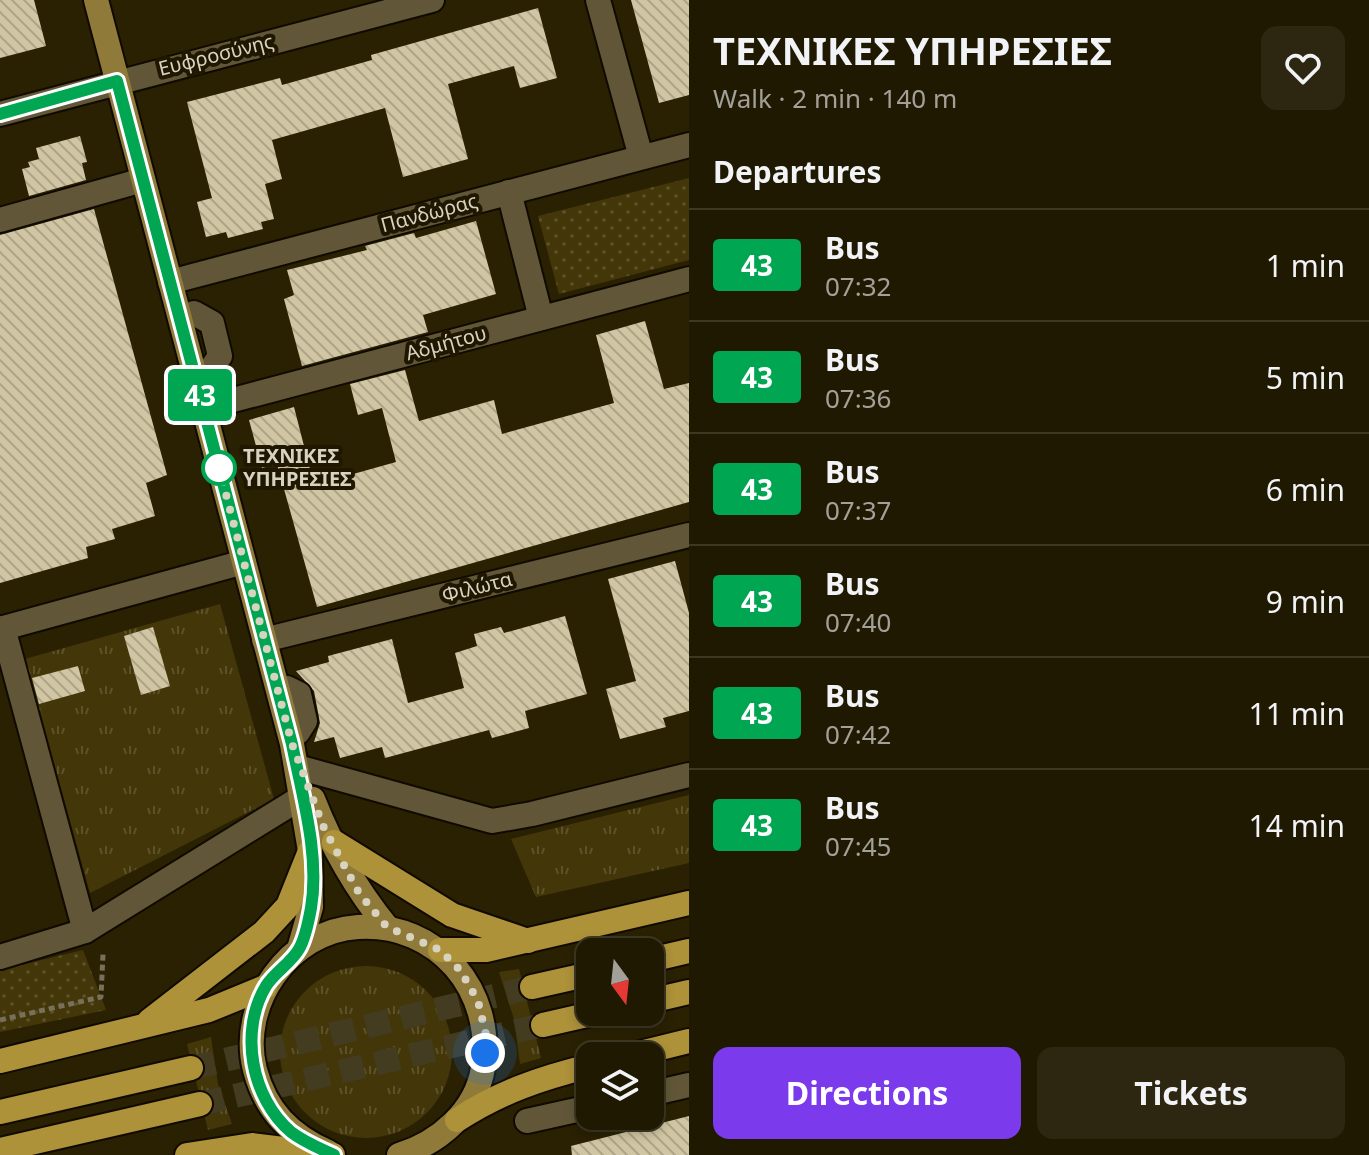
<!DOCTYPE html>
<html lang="en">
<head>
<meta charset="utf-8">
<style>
  body { margin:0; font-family:"Noto Sans",sans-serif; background:#2d2611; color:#f1f3f6; height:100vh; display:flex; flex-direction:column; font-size:30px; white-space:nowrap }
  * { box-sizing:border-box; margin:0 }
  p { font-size:26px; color:#a2a099 }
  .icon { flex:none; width:44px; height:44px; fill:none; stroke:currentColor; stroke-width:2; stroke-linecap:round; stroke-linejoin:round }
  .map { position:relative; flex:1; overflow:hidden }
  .drawer { display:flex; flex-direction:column; background:#201902; width:680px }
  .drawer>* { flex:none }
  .badge { padding:0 16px; border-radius:6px; font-size:28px; line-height:52px }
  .needle { width:52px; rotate:165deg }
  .fabs { position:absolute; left:576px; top:938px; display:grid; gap:16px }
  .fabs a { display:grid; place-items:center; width:88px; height:88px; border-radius:16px; background:#201902; box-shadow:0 4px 12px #0003,0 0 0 2px #3d3824; font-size:40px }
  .you { position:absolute; width:40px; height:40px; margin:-20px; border:6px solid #fff; border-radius:50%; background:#1a73e8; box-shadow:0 0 0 12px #1a73e833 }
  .map>.badge { position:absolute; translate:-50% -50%; box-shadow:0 0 0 4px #fff }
  h2 { padding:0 24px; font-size:30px; line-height:72px }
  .round { display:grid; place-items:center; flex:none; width:84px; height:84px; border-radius:16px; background:#2d2611 }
  .head { display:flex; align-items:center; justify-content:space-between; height:136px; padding:0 24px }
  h1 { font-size:38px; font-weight:700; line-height:60px }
  .cta { display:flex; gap:16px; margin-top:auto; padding:16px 24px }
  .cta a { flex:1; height:92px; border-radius:16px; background:#7c3aed; color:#fff; font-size:32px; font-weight:700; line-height:92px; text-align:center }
  .cta a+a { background:#2d2611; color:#f1f3f6 }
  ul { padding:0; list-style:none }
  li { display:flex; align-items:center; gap:24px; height:112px; padding:0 24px; border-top:2px solid #3d3824 }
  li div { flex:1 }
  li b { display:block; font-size:30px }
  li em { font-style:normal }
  li .badge { min-width:88px; font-weight:700; text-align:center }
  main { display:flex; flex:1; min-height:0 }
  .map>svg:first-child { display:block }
  .grass { fill:url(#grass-tufts) }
  .park { fill:url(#park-dots) }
  .building { fill:url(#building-back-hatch) }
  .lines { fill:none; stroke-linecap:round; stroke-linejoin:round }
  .highway-tunnel { stroke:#443c20; stroke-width:24; stroke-dasharray:24 12; stroke-linecap:butt }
  .minor-casing { stroke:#110a00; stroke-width:28 }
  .major-casing { stroke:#110a00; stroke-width:28 }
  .highway-casing { stroke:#110a00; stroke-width:28 }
  .path { stroke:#787058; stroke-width:5; stroke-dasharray:6 4; stroke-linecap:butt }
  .minor { stroke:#615738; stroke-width:24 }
  .major { stroke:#8f7a39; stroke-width:24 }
  .highway { stroke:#ad9239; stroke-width:24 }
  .line-casing { stroke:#fff; stroke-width:18 }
  .line { stroke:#00a651; stroke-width:12 }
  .walk { stroke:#d8d2c1; stroke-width:8; stroke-dasharray:0 14.4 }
  .stop-dot { fill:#fff; stroke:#00a651; stroke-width:4 }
  .labels { text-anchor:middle; stroke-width:8; stroke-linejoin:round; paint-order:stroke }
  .street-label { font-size:20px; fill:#d8d2c1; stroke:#201700 }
  .stop-label { font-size:20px; font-weight:bold; fill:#d8d2c1; stroke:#201700; text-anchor:start }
</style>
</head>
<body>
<main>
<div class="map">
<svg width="689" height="1155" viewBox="0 0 689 1155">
  <defs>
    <pattern id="grass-tufts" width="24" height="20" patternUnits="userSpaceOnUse" patternTransform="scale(2)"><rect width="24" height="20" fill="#433608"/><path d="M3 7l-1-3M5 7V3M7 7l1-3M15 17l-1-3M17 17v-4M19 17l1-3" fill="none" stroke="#5d522a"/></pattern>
    <pattern id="park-dots" width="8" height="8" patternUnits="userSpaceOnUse" patternTransform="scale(2)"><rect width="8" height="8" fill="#433608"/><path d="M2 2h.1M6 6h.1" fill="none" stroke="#5d522a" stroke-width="1.8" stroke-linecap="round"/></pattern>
    <pattern id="building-back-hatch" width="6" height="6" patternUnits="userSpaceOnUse" patternTransform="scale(2)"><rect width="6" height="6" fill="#d1c6a3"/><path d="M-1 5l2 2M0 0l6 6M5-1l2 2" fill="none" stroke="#ada489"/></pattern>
  </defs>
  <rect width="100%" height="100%" fill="#2a2103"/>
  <g class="grass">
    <polygon points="220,604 274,799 90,893 25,659"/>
    <polygon points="689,795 689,863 536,897 511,839"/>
    <circle cx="366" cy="1052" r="86"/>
    <polygon points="519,969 541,1058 520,1064 514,1019 499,972"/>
    <polygon points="211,1037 218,1084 232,1124 208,1130 187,1044"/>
  </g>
  <g class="park">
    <polygon points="689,178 689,260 559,294 538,216"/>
    <polygon points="83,950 106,1010 0,1032 0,970"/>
  </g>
  <g class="building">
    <polygon points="0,0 34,0 46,46 0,58"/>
    <polygon points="631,0 689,0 689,95 659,103"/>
    <polygon points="538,8 557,78 520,88 514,66 448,84 468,159 403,177 385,108 272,140 282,179 265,184 274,219 261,222 263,229 228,238 226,232 206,237 197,202 212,198 187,102 280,78 282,85 372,60 371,55"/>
    <polygon points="80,136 87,162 82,163 86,180 29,196 22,169 30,167 28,162 39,159 36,148"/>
    <polygon points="94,209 167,475 146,483 155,516 112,529 115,539 86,547 88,558 0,583 0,235"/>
    <polygon points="476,221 496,294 423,315 428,332 302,366 284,299 294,295 287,270 367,250 365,246 414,233 416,238"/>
    <polygon points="645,321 664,389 689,383 689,502 317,607 277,464 262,468 249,420 294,407 314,485 396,462 382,408 358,415 350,384 405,370 419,421 494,400 502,434 614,403 596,335"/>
    <polygon points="675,561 689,613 689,711 663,718 666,727 620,739 606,689 636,681 608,579"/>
    <polygon points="565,616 587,694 525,711 529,728 492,738 489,730 385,758 382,747 340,758 334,737 314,742 320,723 314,691 296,671 329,662 328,656 392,639 408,703 464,688 455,653 477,646 474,634 501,627 504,633"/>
    <polygon points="153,627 170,686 141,695 124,636"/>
    <polygon points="78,666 85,691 39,704 32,678"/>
    <polygon points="689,1116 689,1155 572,1155 571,1146"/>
  </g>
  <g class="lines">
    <g class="highway-tunnel">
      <polyline points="191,1068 532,987"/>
      <polyline points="200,1104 543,1025"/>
    </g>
    <g class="minor-casing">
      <g id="minor">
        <polyline points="598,0 641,157"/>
        <polyline points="0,114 432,0"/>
        <polyline points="509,192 541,318"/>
        <polyline points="0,220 143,180"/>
        <polyline points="170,282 689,145"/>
        <polyline points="194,313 212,323 220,356 209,372"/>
        <polyline points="203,408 689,279"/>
        <polyline points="3,628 85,931"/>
        <polyline points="0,629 244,562"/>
        <polyline points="264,640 689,535"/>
        <polyline points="287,688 299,694 305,721 298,732"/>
        <polyline points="301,768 492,821 532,814 689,775"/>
        <polyline points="0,957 85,931 302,797"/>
        <polyline points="650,1094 689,1085"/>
        <polyline points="527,1121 590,1107"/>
      </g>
    </g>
    <g class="major-casing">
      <g id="major">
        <polyline points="96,0 292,744 310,851 311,907 299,949"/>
        <path d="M 313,799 C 331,845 356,889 387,927"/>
        <path d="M 328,1152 C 290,1135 266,1111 255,1070 C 238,1004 289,931 358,927 C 438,922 495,991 483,1068 C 476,1111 439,1143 399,1155"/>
      </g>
    </g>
    <g class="highway-casing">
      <g id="highway">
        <polyline points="334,842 452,915 528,941"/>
        <polyline points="440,950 486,950 689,903"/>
        <polyline points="650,960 689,951"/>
        <polyline points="532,987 590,974"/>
        <polyline points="650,1001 689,992"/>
        <polyline points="149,1021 264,932 288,906 310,851"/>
        <polyline points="543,1025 600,1012"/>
        <polyline points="628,1056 689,1041"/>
        <polyline points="0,1061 209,1010 265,987"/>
        <polyline points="0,1112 191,1068"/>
        <path d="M 457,1120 C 500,1092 541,1078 590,1066"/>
        <polyline points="0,1150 200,1104"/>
        <polyline points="187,1155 252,1145 333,1155"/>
      </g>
    </g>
    <polyline class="path" points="0,1020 101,997 103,954"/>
    <use href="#minor" class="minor"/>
    <use href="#major" class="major"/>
    <use href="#highway" class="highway"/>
  </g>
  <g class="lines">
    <g class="line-casing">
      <path id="line" d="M 0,114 L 117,81 L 292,744 C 302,795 320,855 311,908 C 309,919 305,939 299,949 C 291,963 275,972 266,986 C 239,1031 251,1098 291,1132 C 304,1142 319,1148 334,1155"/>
    </g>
    <use href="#line" class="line"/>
    <polyline class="walk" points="219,468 292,744 324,828 359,893 387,927 440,950 460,970 478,1001 486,1035 485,1053"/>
  </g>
  <circle class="stop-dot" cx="219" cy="468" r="16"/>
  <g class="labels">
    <g class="street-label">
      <text transform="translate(216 55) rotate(-14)" y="7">Ευφροσύνης</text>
      <text transform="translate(429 213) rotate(-15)" y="7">Πανδώρας</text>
      <text transform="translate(446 343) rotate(-15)" y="7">Αδμήτου</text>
      <text transform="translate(477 587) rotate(-14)" y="7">Φιλώτα</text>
    </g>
    <g class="stop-label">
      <text x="243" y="463">ΤΕΧΝΙΚΕΣ<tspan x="243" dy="23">ΥΠΗΡΕΣΙΕΣ</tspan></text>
    </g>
  </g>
</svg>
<div class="fabs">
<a><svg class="needle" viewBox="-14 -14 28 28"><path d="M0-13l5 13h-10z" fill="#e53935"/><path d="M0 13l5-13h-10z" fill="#a2a099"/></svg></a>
<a><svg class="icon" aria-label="layers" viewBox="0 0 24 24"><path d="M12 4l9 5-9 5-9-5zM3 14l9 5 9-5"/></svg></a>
</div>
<div class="you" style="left:485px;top:1053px"></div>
<b class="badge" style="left:200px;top:395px;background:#00a651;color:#fff">43</b>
</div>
<section class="drawer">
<div class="head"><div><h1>ΤΕΧΝΙΚΕΣ ΥΠΗΡΕΣΙΕΣ</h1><p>Walk · 2 min · 140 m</p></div><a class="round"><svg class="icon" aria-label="heart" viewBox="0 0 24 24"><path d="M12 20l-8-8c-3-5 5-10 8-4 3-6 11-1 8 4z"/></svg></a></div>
<h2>Departures</h2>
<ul>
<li><span class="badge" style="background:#00a651;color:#fff">43</span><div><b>Bus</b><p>07:32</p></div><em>1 min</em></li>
<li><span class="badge" style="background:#00a651;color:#fff">43</span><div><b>Bus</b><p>07:36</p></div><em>5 min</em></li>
<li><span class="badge" style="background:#00a651;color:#fff">43</span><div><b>Bus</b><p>07:37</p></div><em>6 min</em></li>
<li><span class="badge" style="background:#00a651;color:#fff">43</span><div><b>Bus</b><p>07:40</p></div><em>9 min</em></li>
<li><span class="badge" style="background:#00a651;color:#fff">43</span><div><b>Bus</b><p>07:42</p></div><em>11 min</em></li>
<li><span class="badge" style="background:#00a651;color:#fff">43</span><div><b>Bus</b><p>07:45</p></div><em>14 min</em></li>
</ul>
<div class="cta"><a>Directions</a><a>Tickets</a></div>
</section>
</main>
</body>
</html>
